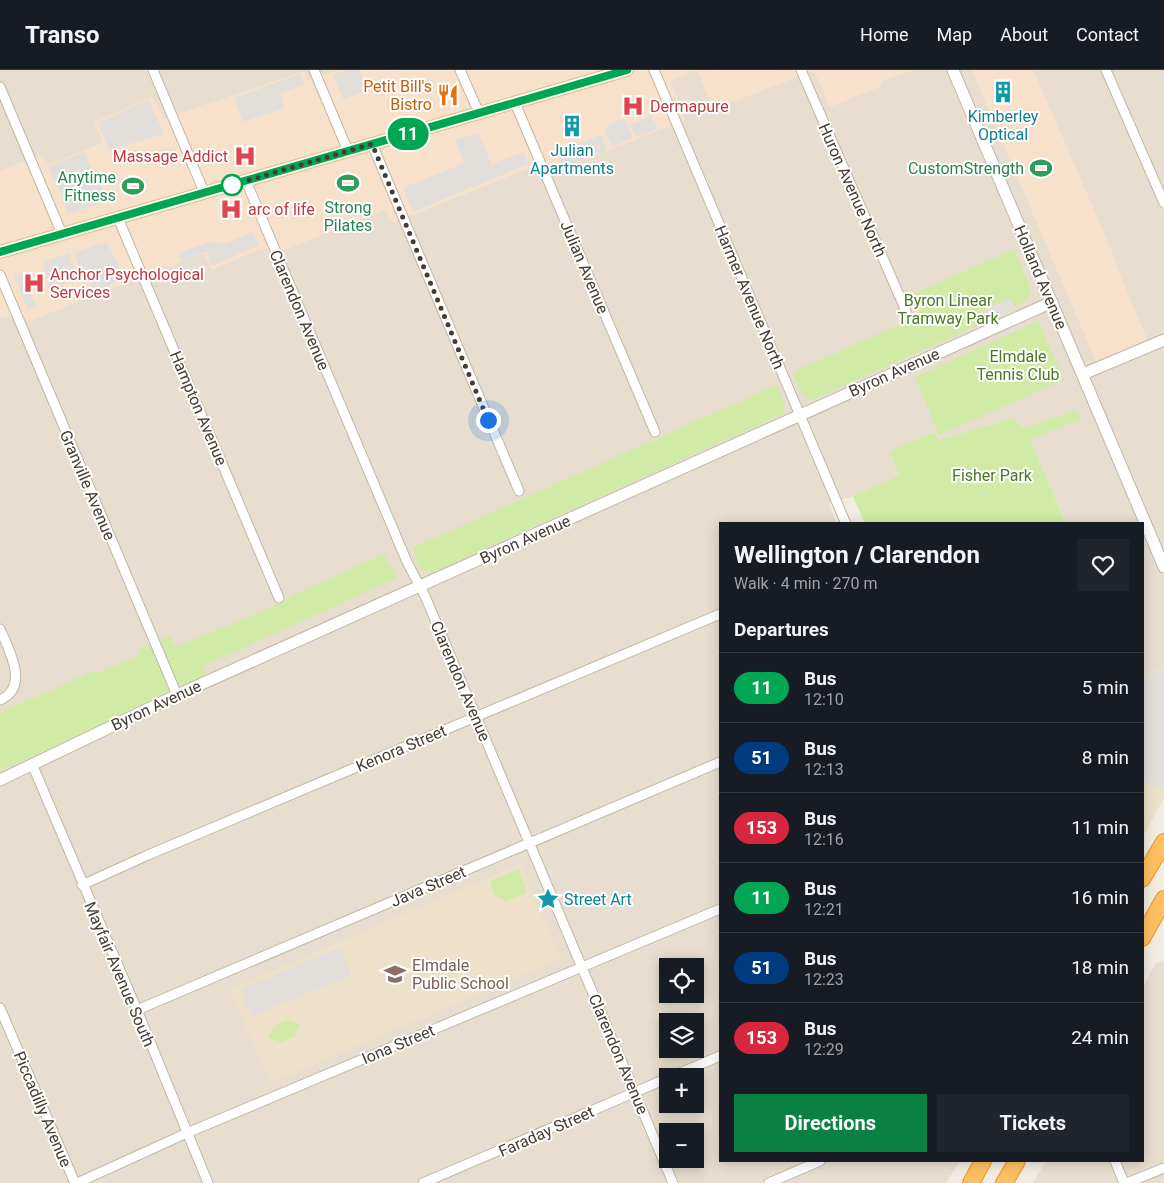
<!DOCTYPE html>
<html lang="en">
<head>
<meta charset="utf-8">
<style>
  body { margin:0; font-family:Roboto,sans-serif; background:#20242c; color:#f1f3f6; height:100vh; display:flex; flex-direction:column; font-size:19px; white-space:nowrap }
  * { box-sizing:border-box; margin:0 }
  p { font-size:16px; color:#9ea1a6 }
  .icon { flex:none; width:28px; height:28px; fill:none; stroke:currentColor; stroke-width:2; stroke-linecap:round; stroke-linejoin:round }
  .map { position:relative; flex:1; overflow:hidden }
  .details { position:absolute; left:719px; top:452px; width:425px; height:640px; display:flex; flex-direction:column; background:#171b24; border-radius:0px; box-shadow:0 2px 12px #0003 }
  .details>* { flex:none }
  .badge { padding:0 10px; border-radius:16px; font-size:18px; line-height:32px }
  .buttons { position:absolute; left:659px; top:888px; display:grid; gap:10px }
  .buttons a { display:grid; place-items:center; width:45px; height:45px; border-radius:0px; background:#171b24; box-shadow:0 2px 12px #0003; font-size:25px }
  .you { position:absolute; width:25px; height:25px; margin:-12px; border:4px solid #fff; border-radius:50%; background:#1a73e8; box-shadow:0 0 0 8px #1a73e833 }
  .map>.badge { position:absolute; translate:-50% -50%; box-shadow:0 0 0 2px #fff }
  h2 { padding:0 15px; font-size:19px; line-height:45px }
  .round { display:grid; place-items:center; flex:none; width:52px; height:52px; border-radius:0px; background:#20242c }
  .overview { display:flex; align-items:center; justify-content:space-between; height:85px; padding:0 15px }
  h1 { font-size:24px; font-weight:700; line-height:38px }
  .action { display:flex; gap:10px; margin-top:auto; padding:10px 15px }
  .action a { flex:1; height:58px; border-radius:0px; background:#0b8043; color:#fff; font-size:20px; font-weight:700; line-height:58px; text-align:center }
  .action a+a { background:#20242c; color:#f1f3f6 }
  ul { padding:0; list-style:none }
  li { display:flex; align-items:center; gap:15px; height:70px; padding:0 15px; border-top:1px solid #363941 }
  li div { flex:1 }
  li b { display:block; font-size:19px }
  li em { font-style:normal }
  li .badge { min-width:55px; font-weight:700; text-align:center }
  header { display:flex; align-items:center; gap:30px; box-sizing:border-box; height:70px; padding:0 25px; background:#171b24; border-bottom:1px solid #363941 }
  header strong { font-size:24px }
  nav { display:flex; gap:28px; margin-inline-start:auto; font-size:18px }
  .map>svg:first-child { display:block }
  .residential { fill:#e7decf; fill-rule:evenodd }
  .commercial { fill:#f7e1ca }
  .education { fill:#ede1ca }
  .green { fill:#d1eba6 }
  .parking { fill:#e2dfdb }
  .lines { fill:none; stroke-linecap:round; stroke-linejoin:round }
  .minor-casing { stroke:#c1b6a7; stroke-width:11 }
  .tertiary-casing { stroke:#c1b6a7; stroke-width:13 }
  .secondary-casing { stroke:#d9c18f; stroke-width:14 }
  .motorway-casing { stroke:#e99325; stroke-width:18 }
  .minor { stroke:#fff; stroke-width:9 }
  .tertiary { stroke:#fff; stroke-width:11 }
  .secondary { stroke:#ffebbf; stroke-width:12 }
  .motorway { stroke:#ffbf60; stroke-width:16 }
  .line-casing { stroke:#fff; stroke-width:11 }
  .line { stroke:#00a651; stroke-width:8 }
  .walk { stroke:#443c32; stroke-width:5; stroke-dasharray:0 9 }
  .stop-dot { fill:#fff; stroke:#00a651; stroke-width:2.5 }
  .labels { text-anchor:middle; stroke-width:4; stroke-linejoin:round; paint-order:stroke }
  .food-label { font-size:16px; fill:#c56008; stroke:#fff; text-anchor:end }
  .health-label { font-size:16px; fill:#be3a42; stroke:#fff; text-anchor:start }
  .culture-label { font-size:16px; fill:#0d838f; stroke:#fff }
  .leisure-label { font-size:16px; fill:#27864d; stroke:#fff; text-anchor:end }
  .street-label { font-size:16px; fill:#443c32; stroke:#fff }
  .park-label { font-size:16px; fill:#497922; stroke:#fff }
  .education-label { font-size:16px; fill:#785e54; stroke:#fff; text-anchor:start }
</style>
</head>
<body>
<header>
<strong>Transo</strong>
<nav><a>Home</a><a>Map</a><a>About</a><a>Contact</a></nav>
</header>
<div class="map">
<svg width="1164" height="1113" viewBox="0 0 1164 1113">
  <rect width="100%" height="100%" fill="#f2ece2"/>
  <g class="residential">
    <polygon points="0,0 338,0 307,11 303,2 163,49 152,27 103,73 48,95 41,85 0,101"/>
    <path d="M 697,0 L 714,39 L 814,0 L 882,11 L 913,0 L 972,0 L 1097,293 L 1147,269 L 1127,223 L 1106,168 L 1033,0 L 1164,0 L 1164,598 L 1143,606 L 1142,454 L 1066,454 L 1030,369 L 1080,350 L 1076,340 L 1025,358 L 1013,348 L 939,370 L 935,362 L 889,381 L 899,405 L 853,426 L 829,434 L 837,454 L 720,454 L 720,1091 L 960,1091 L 946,1113 L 0,1113 L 0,248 L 5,246 L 31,250 L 204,183 L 212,199 L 260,179 L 287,179 L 385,139 L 394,152 L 529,98 L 559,100 L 685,49 L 670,10 ZM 668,896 L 695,896 L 695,924 L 668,924 ZM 668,951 L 695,951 L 695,979 L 668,979 ZM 668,1006 L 695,1006 L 695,1034 L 668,1034 ZM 668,1061 L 695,1061 L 695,1089 L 668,1089 Z"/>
    <polygon points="1164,890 1164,1113 1033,1113 1046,1091 1142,1091 1143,917 1155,894"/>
  </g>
  <g class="commercial">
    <polygon points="338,0 390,1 913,0 882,11 882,16 830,37 814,1 714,39 697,0 670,10 685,50 559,100 529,98 393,152 385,139 287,179 260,179 211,199 204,183 31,250 5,246 0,248 0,101 42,85 48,94 103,74 94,52 153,27 163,49 304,2 307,11"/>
    <polygon points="972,0 1033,0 1106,168 1127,223 1147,269 1097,294"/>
  </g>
  <g class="education">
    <polygon points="1164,598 1164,728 1143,766 1143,606"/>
    <polygon points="520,794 561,889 270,1013 230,919"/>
  </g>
  <g class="green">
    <path d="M 1014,179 C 1018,189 1036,221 1028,229 C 1025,232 1018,234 1014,236 L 1010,228 L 980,242 L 985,252 L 812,330 C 799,326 797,314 793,302 L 919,246 L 911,225 Z"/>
    <polygon points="1038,251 1064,310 939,365 915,307"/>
    <polygon points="777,315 784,333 783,344 431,503 430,501 421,500 412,478"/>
    <polygon points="1076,340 1081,350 1030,369 1066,454 865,454 853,426 899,405 889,381 935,362 939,370 1013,348 1025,358"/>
    <polygon points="384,484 397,508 203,596 207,606 0,701 0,643 94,601 96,604 141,584 139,579 170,566 175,577 265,540 295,524"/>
    <polygon points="519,799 527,823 505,831 494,825 490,811"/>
    <polygon points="286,950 299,954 295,966 281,972 268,968 274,956"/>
  </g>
  <g class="parking">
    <polygon points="346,0 359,0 367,20 343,29 333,5"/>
    <polygon points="300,4 305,15 280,23 285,38 243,52 234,28"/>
    <polygon points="149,30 164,64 109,80 97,53"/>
    <polygon points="651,46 658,58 636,67 630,55"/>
    <polygon points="624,48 633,68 612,77 605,61 609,54"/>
    <polygon points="479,63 491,94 523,82 528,94 413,142 403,118 464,93 455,70"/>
    <polygon points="601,65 607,80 562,98 556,82"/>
    <polygon points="85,82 91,98 54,112 48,96"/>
    <polygon points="96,102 106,131 68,144 58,115"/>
    <polygon points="253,162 259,175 212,196 206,181 182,191 178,183 208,172 226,173"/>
    <polygon points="107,172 124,209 93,222 87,207 82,207 74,182"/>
    <polygon points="69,183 78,209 51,218 42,192"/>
    <polygon points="21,202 36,236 28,240 13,205"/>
    <polygon points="1010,229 1014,238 986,251 982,242"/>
    <polygon points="1164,599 1164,719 1146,715 1142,706 1143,607"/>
    <polygon points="339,878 342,885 345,885 351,905 252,946 249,938 246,939 242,928 244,927 241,919"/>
  </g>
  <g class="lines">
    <g class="minor-casing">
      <g id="minor">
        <polyline points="153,0 204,122"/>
        <polyline points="314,0 348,81"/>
        <polyline points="460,0 479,43"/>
        <polyline points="654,0 846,454"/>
        <polyline points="801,0 906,241"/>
        <polyline points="1106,0 1164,133"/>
        <polyline points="0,17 62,164"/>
        <polyline points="515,33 655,362"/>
        <polyline points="372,74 519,421"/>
        <polyline points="246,111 407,492 425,526 673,1113"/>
        <polyline points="118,148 279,528"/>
        <polyline points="0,205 177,625"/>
        <path d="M 0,559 C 9,580 30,617 0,630"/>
        <polyline points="32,694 137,940 208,1113"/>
        <polyline points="82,815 148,785 720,544"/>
        <polyline points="0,938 75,1113"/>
        <polyline points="137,940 720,692"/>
        <polyline points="673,1006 720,986"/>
        <polyline points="1115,1091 1124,1113"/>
        <polyline points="77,1113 187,1063 720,839"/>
        <polyline points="423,1113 668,1008"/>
        <polyline points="769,1113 820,1091"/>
        <polyline points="1127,1113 1164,1098"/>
      </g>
    </g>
    <g class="tertiary-casing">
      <g id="tertiary">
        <polyline points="953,0 1164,497"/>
        <polyline points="1083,304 1164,270"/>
        <polyline points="0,710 177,625 1052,232"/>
      </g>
    </g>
    <g class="secondary-casing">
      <polyline id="secondary" points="0,182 627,0"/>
    </g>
    <g class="motorway-casing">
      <g id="motorway">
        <polyline points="1142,809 1164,772"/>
        <polyline points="1142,868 1164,829"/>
        <polyline points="971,1113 983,1091"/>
        <polyline points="1004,1113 1017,1091"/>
      </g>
    </g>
    <use href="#minor" class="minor"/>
    <use href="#tertiary" class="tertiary"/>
    <use href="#secondary" class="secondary"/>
    <use href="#motorway" class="motorway"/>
  </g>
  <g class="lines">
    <g class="line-casing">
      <polyline id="line" points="0,182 627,0"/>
    </g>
    <use href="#line" class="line"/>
    <polyline class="walk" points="232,115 372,74 488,350"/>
  </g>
  <defs>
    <g id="building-bare" transform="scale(1.725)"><path d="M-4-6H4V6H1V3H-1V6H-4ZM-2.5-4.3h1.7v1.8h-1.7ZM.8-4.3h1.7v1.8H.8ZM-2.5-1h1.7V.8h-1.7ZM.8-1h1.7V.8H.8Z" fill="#0f9aa8" stroke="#fff" stroke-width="2.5" paint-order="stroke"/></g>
    <g id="restaurant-bare" transform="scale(1.725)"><path d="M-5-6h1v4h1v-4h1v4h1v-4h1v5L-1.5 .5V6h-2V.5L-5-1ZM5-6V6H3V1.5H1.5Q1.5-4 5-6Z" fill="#e8710a" stroke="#fff" stroke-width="2.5" paint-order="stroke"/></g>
    <g id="hospital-bare" transform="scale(1.725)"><path d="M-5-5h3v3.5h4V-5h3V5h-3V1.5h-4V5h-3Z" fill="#e0444e" stroke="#fff" stroke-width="2.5" paint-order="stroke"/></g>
    <g id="stadium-bare" transform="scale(1.725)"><path d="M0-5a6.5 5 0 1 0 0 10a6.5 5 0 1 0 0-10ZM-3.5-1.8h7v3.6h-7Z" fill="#2e9e5b" stroke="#fff" stroke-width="2.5" paint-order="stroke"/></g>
    <g id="sight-bare" transform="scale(1.725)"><path d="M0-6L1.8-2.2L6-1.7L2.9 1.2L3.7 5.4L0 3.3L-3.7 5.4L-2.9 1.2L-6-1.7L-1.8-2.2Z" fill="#0f9aa8" stroke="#fff" stroke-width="2.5" paint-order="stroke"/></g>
    <g id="school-bare" transform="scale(1.725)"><path d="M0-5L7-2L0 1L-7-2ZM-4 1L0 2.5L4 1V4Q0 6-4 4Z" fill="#8d6e63" stroke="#fff" stroke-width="2.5" paint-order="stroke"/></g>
  </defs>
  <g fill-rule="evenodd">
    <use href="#building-bare" x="1003" y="22"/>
    <use href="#restaurant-bare" x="448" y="25"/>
    <use href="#hospital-bare" x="633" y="36"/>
    <use href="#building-bare" x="572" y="56"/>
    <use href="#hospital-bare" x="245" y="86"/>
    <use href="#stadium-bare" x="1041" y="98"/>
    <use href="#stadium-bare" x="348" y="113"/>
    <use href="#stadium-bare" x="133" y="116"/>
    <use href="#hospital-bare" x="231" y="139"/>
    <use href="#hospital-bare" x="34" y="213"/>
    <use href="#sight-bare" x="548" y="829"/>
    <use href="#school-bare" x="395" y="904"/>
  </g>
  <circle class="stop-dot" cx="232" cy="115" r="10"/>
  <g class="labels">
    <g class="food-label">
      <text x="432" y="22">Petit Bill's<tspan x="432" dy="18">Bistro</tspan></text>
    </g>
    <g class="health-label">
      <text x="650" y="42">Dermapure</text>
      <text x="228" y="92" text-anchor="end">Massage Addict</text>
      <text x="248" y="145">arc of life</text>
      <text x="50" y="210">Anchor Psychological<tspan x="50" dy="18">Services</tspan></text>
    </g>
    <g class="culture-label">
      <text x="1003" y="52">Kimberley<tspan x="1003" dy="18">Optical</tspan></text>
      <text x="572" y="86">Julian<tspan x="572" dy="18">Apartments</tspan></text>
      <text x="564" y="835" text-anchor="start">Street Art</text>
    </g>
    <g class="leisure-label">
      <text x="1024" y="104">CustomStrength</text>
      <text x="116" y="113">Anytime<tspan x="116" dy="18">Fitness</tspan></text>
      <text x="348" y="143" text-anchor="middle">Strong<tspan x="348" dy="18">Pilates</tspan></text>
    </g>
    <g class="street-label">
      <text transform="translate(853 120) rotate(66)" y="6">Huron Avenue North</text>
      <text transform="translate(585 197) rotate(67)" y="6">Julian Avenue</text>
      <text transform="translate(1041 207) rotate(67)" y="6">Holland Avenue</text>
      <text transform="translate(750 227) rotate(67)" y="6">Harmer Avenue North</text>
      <text transform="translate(300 240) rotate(67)" y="6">Clarendon Avenue</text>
      <text transform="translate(894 302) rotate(-24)" y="6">Byron Avenue</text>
      <text transform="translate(199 338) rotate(67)" y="6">Hampton Avenue</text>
      <text transform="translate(88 415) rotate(67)" y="6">Granville Avenue</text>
      <text transform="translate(525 469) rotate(-24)" y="6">Byron Avenue</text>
      <text transform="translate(461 611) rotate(67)" y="6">Clarendon Avenue</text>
      <text transform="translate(156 635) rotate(-25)" y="6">Byron Avenue</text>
      <text transform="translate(401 678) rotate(-23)" y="6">Kenora Street</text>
      <text transform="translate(428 816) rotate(-23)" y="6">Java Street</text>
      <text transform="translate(120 904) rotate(67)" y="6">Mayfair Avenue South</text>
      <text transform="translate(398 974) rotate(-23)" y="6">Iona Street</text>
      <text transform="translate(619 984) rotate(67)" y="6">Clarendon Avenue</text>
      <text transform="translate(43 1039) rotate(67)" y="6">Piccadilly Avenue</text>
      <text transform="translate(546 1061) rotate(-24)" y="6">Faraday Street</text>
    </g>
    <g class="park-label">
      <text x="948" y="236">Byron Linear<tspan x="948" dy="18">Tramway Park</tspan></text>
      <text x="1018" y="292">Elmdale<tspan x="1018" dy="18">Tennis Club</tspan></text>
      <text x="992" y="411">Fisher Park</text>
    </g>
    <g class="education-label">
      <text x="412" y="901">Elmdale<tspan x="412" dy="18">Public School</tspan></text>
    </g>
  </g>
</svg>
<div class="buttons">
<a><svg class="icon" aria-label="locate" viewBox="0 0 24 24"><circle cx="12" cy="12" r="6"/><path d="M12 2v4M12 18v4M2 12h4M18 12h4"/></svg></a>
<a><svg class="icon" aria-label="layers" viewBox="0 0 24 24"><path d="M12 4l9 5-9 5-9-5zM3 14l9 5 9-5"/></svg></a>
<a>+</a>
<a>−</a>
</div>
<div class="you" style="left:488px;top:350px"></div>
<b class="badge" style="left:408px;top:64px;background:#00a651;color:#fff">11</b>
<section class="details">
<div class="overview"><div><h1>Wellington / Clarendon</h1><p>Walk · 4 min · 270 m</p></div><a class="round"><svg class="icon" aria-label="heart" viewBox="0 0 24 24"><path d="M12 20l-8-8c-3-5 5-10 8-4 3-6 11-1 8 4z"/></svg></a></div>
<h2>Departures</h2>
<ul>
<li><span class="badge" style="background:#00a651;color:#fff">11</span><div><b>Bus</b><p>12:10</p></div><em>5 min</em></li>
<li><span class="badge" style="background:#003b80;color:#fff">51</span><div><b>Bus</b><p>12:13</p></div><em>8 min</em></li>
<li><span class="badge" style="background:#d7263d;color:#fff">153</span><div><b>Bus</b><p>12:16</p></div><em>11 min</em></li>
<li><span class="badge" style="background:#00a651;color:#fff">11</span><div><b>Bus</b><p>12:21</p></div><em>16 min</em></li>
<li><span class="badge" style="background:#003b80;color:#fff">51</span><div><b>Bus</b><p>12:23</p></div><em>18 min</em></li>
<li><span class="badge" style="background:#d7263d;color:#fff">153</span><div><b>Bus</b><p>12:29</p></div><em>24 min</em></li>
</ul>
<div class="action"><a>Directions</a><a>Tickets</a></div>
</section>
</div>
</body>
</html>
